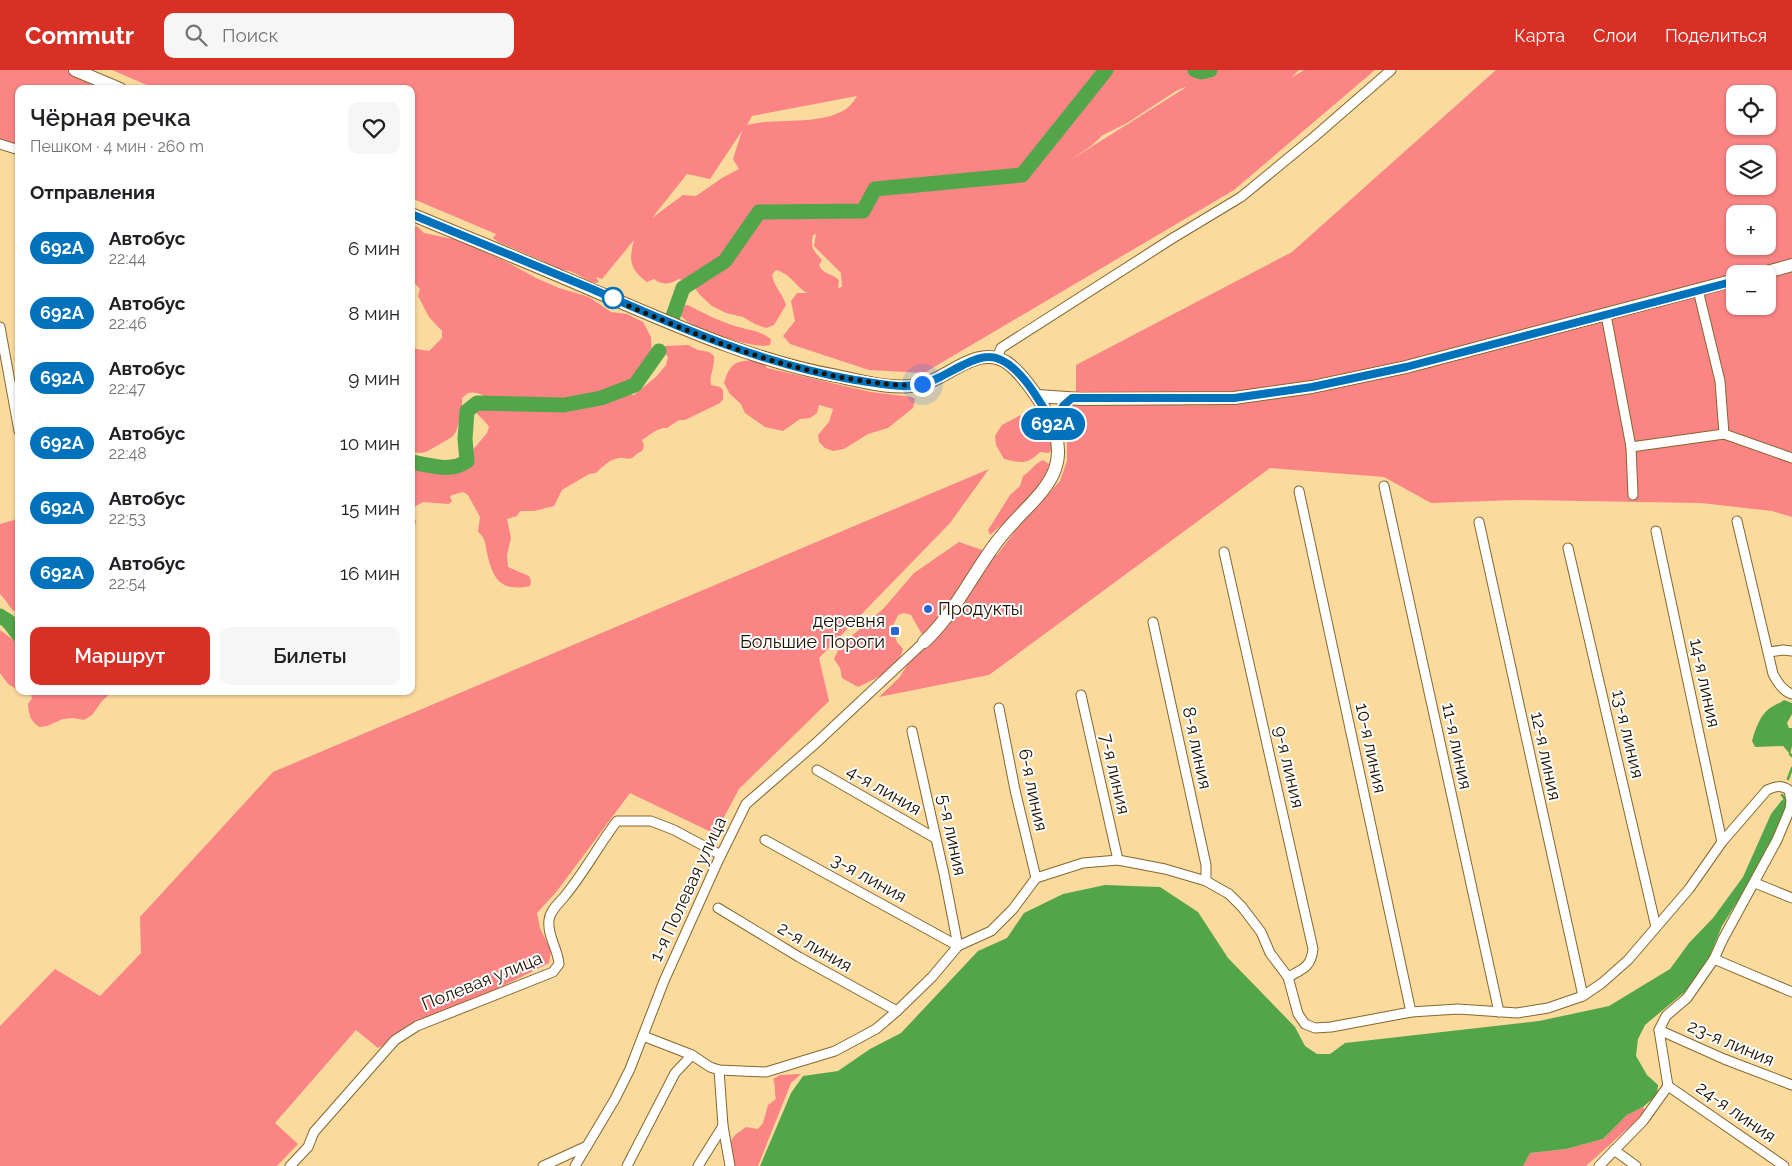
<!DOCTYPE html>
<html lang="ru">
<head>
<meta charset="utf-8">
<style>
  body { margin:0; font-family:Raleway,sans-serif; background:#f6f6f6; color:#202124; height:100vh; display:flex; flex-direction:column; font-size:19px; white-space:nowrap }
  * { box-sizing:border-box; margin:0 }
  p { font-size:16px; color:#757577 }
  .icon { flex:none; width:28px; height:28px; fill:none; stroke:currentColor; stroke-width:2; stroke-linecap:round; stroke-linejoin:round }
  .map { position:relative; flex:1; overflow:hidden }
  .sheet { position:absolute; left:15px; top:15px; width:400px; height:610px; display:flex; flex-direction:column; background:#fff; border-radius:10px; box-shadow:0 1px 4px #0004 }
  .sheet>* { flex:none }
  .badge { padding:0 10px; border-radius:16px; font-size:18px; line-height:32px }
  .fabs { position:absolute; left:1726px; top:15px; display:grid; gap:10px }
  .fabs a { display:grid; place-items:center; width:50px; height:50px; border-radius:10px; background:#fff; box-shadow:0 1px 4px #0004; font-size:25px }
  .you { position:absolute; width:25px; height:25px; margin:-12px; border:4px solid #fff; border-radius:50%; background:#1a73e8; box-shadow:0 0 0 8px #1a73e833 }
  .map>.badge { position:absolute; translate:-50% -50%; box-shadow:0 0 0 2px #fff }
  h2 { padding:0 15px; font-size:19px; line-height:45px }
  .round { display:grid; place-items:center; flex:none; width:52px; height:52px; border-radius:10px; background:#f6f6f6 }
  .headline { display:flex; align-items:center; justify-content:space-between; height:85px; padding:0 15px }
  h1 { font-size:24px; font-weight:600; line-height:38px }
  .cta { display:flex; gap:10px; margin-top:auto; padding:10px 15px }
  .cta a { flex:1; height:58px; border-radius:10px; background:#d93025; color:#fff; font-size:20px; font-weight:600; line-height:58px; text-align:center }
  .cta a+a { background:#f6f6f6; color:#202124 }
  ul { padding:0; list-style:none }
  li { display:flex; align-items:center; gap:15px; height:65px; padding:0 15px }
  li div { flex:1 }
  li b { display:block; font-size:19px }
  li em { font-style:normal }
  li .badge { min-width:55px; font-weight:700; text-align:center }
  header { display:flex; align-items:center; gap:30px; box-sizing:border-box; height:70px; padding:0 25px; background:#d93025; color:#fff }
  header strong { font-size:24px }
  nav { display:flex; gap:28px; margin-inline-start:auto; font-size:18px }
  .search { width:350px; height:45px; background:#f6f6f6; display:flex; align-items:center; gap:12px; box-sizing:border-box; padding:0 18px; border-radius:10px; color:#757577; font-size:19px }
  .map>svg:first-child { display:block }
  .green { fill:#fa8584; fill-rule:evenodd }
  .water { fill:#53a54a }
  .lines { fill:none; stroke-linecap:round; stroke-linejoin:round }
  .stream { stroke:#53a54a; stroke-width:2.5 }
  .river { stroke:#53a54a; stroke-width:15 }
  .street-casing { stroke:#85672d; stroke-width:11 }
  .secondary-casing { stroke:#85672d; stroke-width:14 }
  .street { stroke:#fff; stroke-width:9 }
  .secondary { stroke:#fff; stroke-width:12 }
  .line-casing { stroke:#fff; stroke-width:11 }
  .line { stroke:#0072bc; stroke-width:8 }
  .walk { stroke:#1d1200; stroke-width:5; stroke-dasharray:0 9 }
  .stop-dot { fill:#fff; stroke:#0072bc; stroke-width:2.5 }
  .poi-dot { fill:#2b65d3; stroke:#fff; stroke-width:2 }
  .labels { text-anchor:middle; stroke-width:4; stroke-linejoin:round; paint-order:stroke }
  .poi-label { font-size:18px; fill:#1d1200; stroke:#fff; text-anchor:start }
  .street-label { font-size:18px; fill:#1d1200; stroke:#fff }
</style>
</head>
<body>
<header>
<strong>Commutr</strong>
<div class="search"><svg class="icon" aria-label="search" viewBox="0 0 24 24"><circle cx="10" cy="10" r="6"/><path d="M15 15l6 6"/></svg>Поиск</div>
<nav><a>Карта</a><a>Слои</a><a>Поделиться</a></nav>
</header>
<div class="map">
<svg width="1792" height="1096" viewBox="0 0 1792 1096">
  <rect width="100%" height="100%" fill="#fbda9e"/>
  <g class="green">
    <polygon points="0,0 72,0 98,12 99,19 19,19 19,75 0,71"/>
    <path d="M 112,0 L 1299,0 L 1291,8 L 1304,0 L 1375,0 L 1234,120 L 924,303 L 869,300 L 790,274 L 783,266 L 795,251 L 791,231 L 797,223 L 807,223 C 794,215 791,204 776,200 L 772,205 C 774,217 783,224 786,235 L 774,255 L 766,258 L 755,254 L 743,247 L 726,243 L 712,236 L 700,225 L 691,213 L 679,209 C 670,214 663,216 654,209 L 647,212 C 629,199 629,189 634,170 L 602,209 L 596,207 L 599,212 L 595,213 C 586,211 578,203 569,201 C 558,199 551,199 543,191 L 498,172 L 493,168 L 496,164 L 411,128 L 411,19 L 156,19 ZM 1185,17 L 1185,18 L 1069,91 L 1091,76 L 1103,65 L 1127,53 L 1176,21 ZM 857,26 C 841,60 777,46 747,55 L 752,46 ZM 742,61 L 733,89 L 739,99 L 722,108 L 696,126 L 683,125 L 652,148 L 687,104 L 710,109 ZM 816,164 L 814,176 L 841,203 L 842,217 L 838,218 L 839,210 C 832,203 823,205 819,195 L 822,190 C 814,181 810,178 813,165 Z"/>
    <path d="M 1496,0 L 1792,0 L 1792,447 L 1772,441 L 1701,433 L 1517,430 L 1431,433 L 1384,407 L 1270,398 L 989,605 L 879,627 L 899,608 L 911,589 L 927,573 L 911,545 L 904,543 L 898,545 L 892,558 L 897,572 L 903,579 C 898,599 875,609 858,617 L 842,608 L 840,598 L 834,589 L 840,576 L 883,539 L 914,503 L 959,472 L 997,485 L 1016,460 L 1060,411 L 1067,391 L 1067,372 L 1061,354 L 1069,338 L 1076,333 L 1076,295 L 1292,182 ZM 1735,24 L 1768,24 L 1768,56 L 1735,56 ZM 1735,84 L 1768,84 L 1768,116 L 1735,116 ZM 1735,144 L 1768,144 L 1768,176 L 1735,176 ZM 1735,204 L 1768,204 L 1768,236 L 1735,236 Z"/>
    <path d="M 411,155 L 418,157 L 424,163 L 453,169 L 474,177 L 507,192 L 536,208 L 559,218 L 589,227 L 611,242 L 627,244 L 643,252 L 651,267 L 652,287 L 650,297 L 646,304 L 621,320 L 626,324 L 634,325 L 657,306 L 666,295 L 668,287 L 665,283 L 665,276 L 688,275 L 698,280 L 709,282 L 714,286 C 715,297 709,306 711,315 L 720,317 L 723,320 L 723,329 L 720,333 L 685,350 L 679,350 L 667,358 C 659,357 649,365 642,370 L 644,376 L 642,381 C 637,383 636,385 632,388 C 627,390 624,387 619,388 C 610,389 602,397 596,403 L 589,404 L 562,420 L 554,436 L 534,441 L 520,441 L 517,446 L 507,449 L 511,468 L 507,485 L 508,497 L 529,506 L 531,511 L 530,516 C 501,522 493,510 487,483 C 485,474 486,468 478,462 L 480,447 L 468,425 L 463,422 L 452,425 L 450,427 L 452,431 L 449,434 L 423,432 L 414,437 L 413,442 L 416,452 L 411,469 L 411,398 L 454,401 L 464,399 L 466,388 L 487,363 L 489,357 C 485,350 479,347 475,341 L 481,339 L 495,340 C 493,330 479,320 468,323 C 467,324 463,327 462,328 L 462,341 L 456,362 L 452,367 L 428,381 L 422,383 L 411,382 L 411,278 L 429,281 L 442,268 L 442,261 L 429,247 L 418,226 L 420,219 L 411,209 Z"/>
    <path d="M 688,235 C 703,243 719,251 735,256 C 750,261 757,259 771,269 L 770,275 C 755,280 692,259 682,247 C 681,246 679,240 679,239 L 683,236 Z"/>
    <path d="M 755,290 L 765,294 L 767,298 L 871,322 L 912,327 L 915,329 L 913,338 L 888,358 L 868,364 L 844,379 L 833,381 L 825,378 L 819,372 L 818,365 L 829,352 L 833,339 L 819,335 L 817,343 L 810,348 L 800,349 L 783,361 L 765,357 L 745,343 L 741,334 L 730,324 L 724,313 C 730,293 735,291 755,290 Z"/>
    <path d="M 1039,339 L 1049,359 L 1052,379 L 1049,383 L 1040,382 C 1027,395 1021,393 1004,389 L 996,375 L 995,366 L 1002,355 L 1019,346 Z"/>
    <path d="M 1043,390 L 1049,394 C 1046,421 1010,447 990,465 L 988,460 L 1010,425 L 1020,416 L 1023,406 C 1031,401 1034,394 1043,390 Z"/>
    <polygon points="989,399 950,453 819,588 829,631 739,719 715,764 630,723 557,821 537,843 540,858 551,881 549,893 378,978 356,960 275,1053 298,1074 277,1096 0,1096 0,956 55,899 100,926 141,883 140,847 273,702"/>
    <path d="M 19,443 L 19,544 C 8,539 8,531 0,524 L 0,454 L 14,450 Z"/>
    <polygon points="0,560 19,574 19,584 17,584 19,587 19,617 15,618 8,614 0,603"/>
    <path d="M 30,621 L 113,621 L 102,631 L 92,645 L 84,650 L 73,648 L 63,649 L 47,656 L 39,657 C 30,650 29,646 28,634 L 32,628 Z"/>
    <path d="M 801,1004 L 791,1013 L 758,1096 L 734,1096 L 731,1071 L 735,1065 L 746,1057 L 758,1059 L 763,1053 L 768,1035 L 776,1029 C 774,1021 776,1016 773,1009 L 780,1005 Z"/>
    <polygon points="1643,1037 1646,1042 1586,1096 1523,1096 1530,1083 1566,1079 1603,1069 1627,1045"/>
  </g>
  <g class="water">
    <path d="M 1784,630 L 1792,633 L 1792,644 L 1787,653 L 1789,658 L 1792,658 L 1792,676 L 1790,684 L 1783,676 L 1755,677 L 1752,671 C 1755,660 1760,645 1770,638 C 1775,635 1780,633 1784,630 Z"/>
    <polygon points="1782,730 1788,732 1782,750 1766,779 1757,800 1722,856 1711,883 1701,903 1688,919 1645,955 1638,969 1636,986 1647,1005 1658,1015 1657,1025 1643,1037 1627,1045 1603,1069 1566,1079 1530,1083 1523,1096 760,1096 791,1023 803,1006 838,1001 870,979 901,963 978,881 1007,868 1024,843 1063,824 1105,815 1160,817 1198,842 1228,888 1295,957 1305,976 1317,984 1330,984 1345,973 1539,951 1609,936 1670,899 1689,873 1713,848 1743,807 1771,744"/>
  </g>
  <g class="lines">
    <g class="stream">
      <polyline points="1790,684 1792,686"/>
      <polyline points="1788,709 1792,698"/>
      <polyline points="1782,725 1785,729 1783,732"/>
    </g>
    <g class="river">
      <polyline points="1195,0 1201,2 1210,0"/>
      <polyline points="672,249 683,218 725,191 759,142 863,141 875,119 1022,105 1106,0"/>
      <path d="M 411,392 C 430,395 451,403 467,391 L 465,369 L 467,341 L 477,333 L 564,335 L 601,328 L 635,315 L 659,281"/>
      <polyline points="0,546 8,551 19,565"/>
    </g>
    <g class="street-casing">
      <g id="street">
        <polyline points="0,74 19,80"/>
        <polyline points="1698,220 1720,311 1724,364"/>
        <polyline points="1606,245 1631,377 1633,425"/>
        <polyline points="0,257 19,361"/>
        <polyline points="997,288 1001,278 1173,168 1241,127 1314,67 1391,0"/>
        <polyline points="1053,354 1063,336 1072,328"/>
        <polyline points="1631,377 1724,364 1792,388"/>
        <polyline points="1384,416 1499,942"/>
        <polyline points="1299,421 1411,942"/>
        <path d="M 1737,451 L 1773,604 C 1778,613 1783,621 1792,624"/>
        <polyline points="1479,452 1583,926"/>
        <polyline points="1656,461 1722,772"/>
        <polyline points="1568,478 1656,857"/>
        <path d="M 1224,482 L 1313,879 C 1311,897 1303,899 1288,907"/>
        <polyline points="1153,552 1206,795 1206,811"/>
        <polyline points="1769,582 1783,580 1792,581"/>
        <polyline points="1081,625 1118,790"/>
        <polyline points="999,638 1015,720 1036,808"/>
        <polyline points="912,661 944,804 958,876"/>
        <polyline points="817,700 935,768"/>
        <polyline points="765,770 958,876"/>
        <polyline points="1755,813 1792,828"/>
        <polyline points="718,838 799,887 897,941"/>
        <polyline points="1714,889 1792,922"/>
        <polyline points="1659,960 1724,989 1792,1015"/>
        <path d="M 643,966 L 692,985 L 710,997 L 719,1000 L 766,1002 L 835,981 L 876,959 L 897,941 L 932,907 L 958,876 L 991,861 L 1013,839 L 1036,808 L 1083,793 L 1118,790 L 1165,799 L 1206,811 L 1229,824 L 1242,837 L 1261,862 L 1270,883 L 1288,907 L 1298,944 L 1305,954 L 1315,958 L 1331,957 L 1411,942 L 1458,939 L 1517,943 L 1548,938 L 1583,926 L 1602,913 L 1628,890 L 1689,819 L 1722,772 L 1767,720 C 1776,716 1781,715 1789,720 L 1791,731 L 1790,739 L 1777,770 L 1723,869 L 1714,889 L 1687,928 L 1666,946 L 1659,960 L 1668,1016 L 1643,1051 L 1599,1096"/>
        <polyline points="719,1000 723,1056 730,1096"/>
        <polyline points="1668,1016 1784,1096"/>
        <polyline points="1614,1080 1636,1096"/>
        <path d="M 290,1096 L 308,1077 L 314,1062 L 395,970 L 417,956 L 553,902 L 559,894 C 558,879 547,866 549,850 C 550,841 558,834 564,827 C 584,803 598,776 617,751 L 651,751 L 674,760 L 721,785"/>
        <polyline points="543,1096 587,1076"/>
        <polyline points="575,1096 615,1029 630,999 664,911 718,791 746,734 815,674 924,572"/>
        <polyline points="627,1096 675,1003 692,985"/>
        <polyline points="698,1096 723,1056"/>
      </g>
    </g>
    <g class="secondary-casing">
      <g id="secondary">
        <polyline points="75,0 120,19"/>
        <path d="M 411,144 C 473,170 535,195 597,222 C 675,255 753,291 837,306 C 864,312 897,321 924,314 C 950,306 978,275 1006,292 C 1020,301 1037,326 1046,341 C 1083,408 1027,428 993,477 C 970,509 953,545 924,572"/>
        <polyline points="1760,204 1792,195"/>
        <polyline points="1037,326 1081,329 1234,328 1312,317 1406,297 1735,210"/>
      </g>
    </g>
    <use href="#street" class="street"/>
    <use href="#secondary" class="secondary"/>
  </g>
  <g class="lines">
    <g class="line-casing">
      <path id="line" d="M 411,144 C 472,169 532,194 592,219 C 678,257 762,294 855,310 C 877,313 900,319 922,314 C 937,311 950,301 963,295 C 971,291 980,287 988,287 C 1016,286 1041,333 1053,354 L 1063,336 L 1072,328 L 1234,328 L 1312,317 L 1406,297 L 1735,211"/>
    </g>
    <use href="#line" class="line"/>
    <path class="walk" d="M 613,228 C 629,237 648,244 665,251 C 725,277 787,298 851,309 C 875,313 898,317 922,314"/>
  </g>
  <circle class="stop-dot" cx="613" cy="228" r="10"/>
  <g class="poi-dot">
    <circle cx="928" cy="539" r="5"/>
    <rect x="890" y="556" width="10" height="10" rx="2.5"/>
  </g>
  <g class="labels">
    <g class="poi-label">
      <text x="938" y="545">Продукты</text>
      <text x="885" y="557" text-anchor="end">деревня<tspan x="885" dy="21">Большие Пороги</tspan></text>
    </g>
    <g class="street-label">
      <text transform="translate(1705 613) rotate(78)" y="6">14-я линия</text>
      <text transform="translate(1628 664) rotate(77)" y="6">13-я линия</text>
      <text transform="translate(1457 676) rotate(78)" y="6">11-я линия</text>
      <text transform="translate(1197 678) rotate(78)" y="6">8-я линия</text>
      <text transform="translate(1371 678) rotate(78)" y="6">10-я линия</text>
      <text transform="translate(1546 686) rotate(78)" y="6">12-я линия</text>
      <text transform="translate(1289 697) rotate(77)" y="6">9-я линия</text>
      <text transform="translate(1115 704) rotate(77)" y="6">7-я линия</text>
      <text transform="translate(884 720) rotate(30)" y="6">4-я линия</text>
      <text transform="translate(1033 720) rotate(78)" y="6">6-я линия</text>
      <text transform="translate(952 765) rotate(78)" y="6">5-я линия</text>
      <text transform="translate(869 808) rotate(29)" y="6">3-я линия</text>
      <text transform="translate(688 819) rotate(-65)" y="6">1-я Полевая улица</text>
      <text transform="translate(815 877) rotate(30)" y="6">2-я линия</text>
      <text transform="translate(482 911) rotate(-22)" y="6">Полевая улица</text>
      <text transform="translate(1731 973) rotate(23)" y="6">23-я линия</text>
      <text transform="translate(1736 1042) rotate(35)" y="6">24-я линия</text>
    </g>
  </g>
</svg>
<div class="fabs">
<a><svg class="icon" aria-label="locate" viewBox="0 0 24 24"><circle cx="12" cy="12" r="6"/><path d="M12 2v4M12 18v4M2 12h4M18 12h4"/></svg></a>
<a><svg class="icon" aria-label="layers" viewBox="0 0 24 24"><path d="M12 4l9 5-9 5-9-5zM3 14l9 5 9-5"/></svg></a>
<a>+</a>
<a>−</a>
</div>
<div class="you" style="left:922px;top:314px"></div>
<b class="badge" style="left:1053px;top:354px;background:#0072bc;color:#fff">692А</b>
<section class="sheet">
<div class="headline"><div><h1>Чёрная речка</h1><p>Пешком · 4 мин · 260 m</p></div><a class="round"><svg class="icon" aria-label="heart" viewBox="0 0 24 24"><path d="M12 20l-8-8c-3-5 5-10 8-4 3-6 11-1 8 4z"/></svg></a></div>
<h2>Отправления</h2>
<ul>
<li><span class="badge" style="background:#0072bc;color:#fff">692А</span><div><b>Автобус</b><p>22:44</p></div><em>6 мин</em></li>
<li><span class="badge" style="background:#0072bc;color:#fff">692А</span><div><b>Автобус</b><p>22:46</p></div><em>8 мин</em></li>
<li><span class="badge" style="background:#0072bc;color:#fff">692А</span><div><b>Автобус</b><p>22:47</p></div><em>9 мин</em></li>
<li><span class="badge" style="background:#0072bc;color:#fff">692А</span><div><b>Автобус</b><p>22:48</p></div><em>10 мин</em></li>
<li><span class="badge" style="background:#0072bc;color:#fff">692А</span><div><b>Автобус</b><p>22:53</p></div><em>15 мин</em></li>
<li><span class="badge" style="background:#0072bc;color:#fff">692А</span><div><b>Автобус</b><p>22:54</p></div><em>16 мин</em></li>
</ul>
<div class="cta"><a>Маршрут</a><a>Билеты</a></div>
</section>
</div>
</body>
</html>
